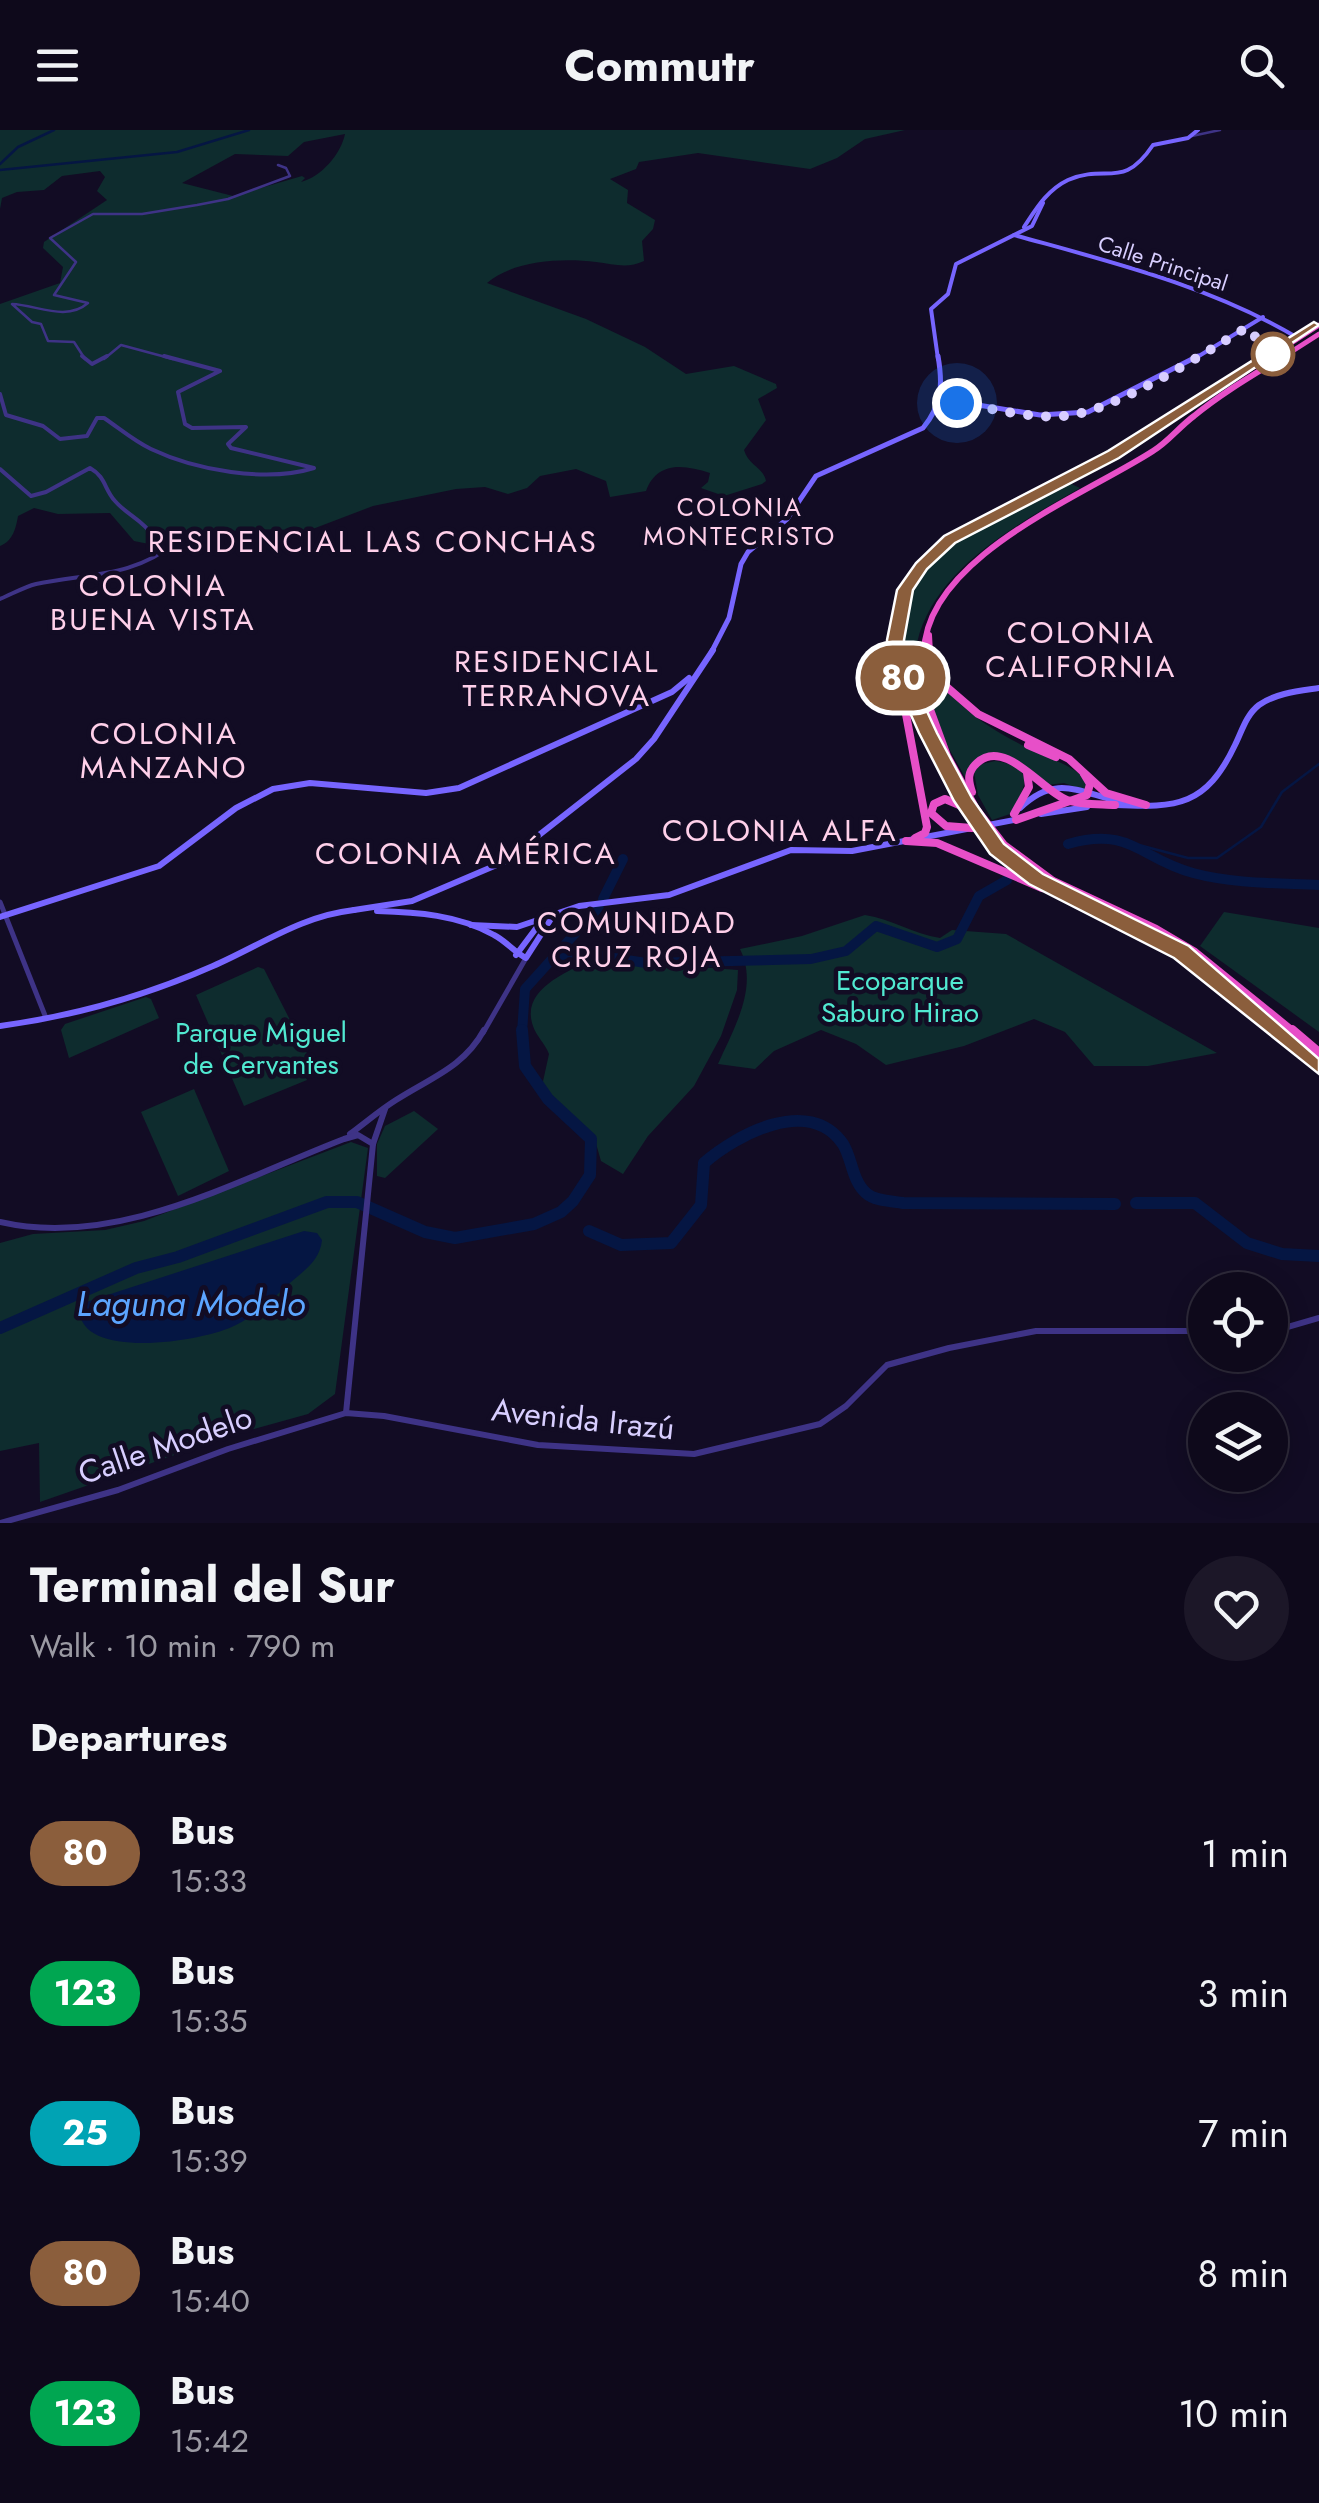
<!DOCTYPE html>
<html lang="en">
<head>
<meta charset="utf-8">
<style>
  body { margin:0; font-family:Jost,sans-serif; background:#1c1728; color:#f1f3f6; height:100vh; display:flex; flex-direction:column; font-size:38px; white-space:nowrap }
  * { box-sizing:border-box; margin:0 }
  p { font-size:32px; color:#9b9aa3 }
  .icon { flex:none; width:55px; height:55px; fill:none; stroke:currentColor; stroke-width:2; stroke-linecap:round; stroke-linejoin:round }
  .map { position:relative; height:1393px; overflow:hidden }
  .drawer { display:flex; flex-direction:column; background:#0e091b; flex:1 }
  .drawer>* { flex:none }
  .badge { padding:0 20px; border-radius:32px; font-size:35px; line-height:65px }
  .controls { position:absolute; left:1188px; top:1142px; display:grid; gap:20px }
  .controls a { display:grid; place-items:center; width:100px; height:100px; border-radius:50%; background:#0e091b; box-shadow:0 5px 25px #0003,0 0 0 2px #2e2a3a; font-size:50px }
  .you { position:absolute; width:50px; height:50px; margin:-25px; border:8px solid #fff; border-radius:50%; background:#1a73e8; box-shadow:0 0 0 15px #1a73e833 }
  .map>.badge { position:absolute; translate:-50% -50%; box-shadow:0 0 0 5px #fff }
  h2 { padding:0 30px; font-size:38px; line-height:90px }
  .round { display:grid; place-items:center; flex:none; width:105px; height:105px; border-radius:52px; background:#1c1728 }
  .head { display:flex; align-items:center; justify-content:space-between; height:170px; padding:0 30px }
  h1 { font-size:48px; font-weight:700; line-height:75px }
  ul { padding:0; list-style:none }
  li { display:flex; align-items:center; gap:30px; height:140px; padding:0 30px }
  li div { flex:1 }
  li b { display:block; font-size:38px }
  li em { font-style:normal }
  li .badge { min-width:110px; font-weight:700; text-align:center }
  header { display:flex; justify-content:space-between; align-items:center; height:130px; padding:0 30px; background:#0e091b; font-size:45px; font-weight:700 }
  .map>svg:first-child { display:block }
  .green { fill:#0e2c2e; fill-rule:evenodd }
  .water { fill:#051643 }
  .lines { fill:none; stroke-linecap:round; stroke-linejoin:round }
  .stream { stroke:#051643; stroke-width:2.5 }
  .river-far1 { stroke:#051643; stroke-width:10 }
  .river { stroke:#051643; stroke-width:12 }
  .tertiary-far3 { stroke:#3e3386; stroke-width:2.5 }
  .tertiary-far2 { stroke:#3e3386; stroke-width:4 }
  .tertiary-far1 { stroke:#3e3386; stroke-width:5 }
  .tertiary { stroke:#3e3386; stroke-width:6 }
  .secondary-far2 { stroke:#7765ff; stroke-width:4 }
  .secondary-far1 { stroke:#7765ff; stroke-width:5 }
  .secondary { stroke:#7765ff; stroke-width:6 }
  .trunk-far3 { stroke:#e74fc8; stroke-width:5 }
  .trunk-far2 { stroke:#e74fc8; stroke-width:6 }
  .trunk-far1 { stroke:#e74fc8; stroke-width:8 }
  .trunk { stroke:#e74fc8; stroke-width:10 }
  .line { fill:#8b5e3c; stroke:#fff; stroke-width:2.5 }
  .walk { stroke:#d8ceff; stroke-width:10; stroke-dasharray:0 18 }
  .stop-dot { fill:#fff; stroke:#8b5e3c; stroke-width:5 }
  .labels { text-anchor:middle; stroke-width:9; stroke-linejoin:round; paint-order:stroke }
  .far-street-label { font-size:22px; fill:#d8ceff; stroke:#120c24 }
  .far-neighbourhood-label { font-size:25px; letter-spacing:2.5px; fill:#ffd0ea; stroke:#120c24 }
  .park-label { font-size:28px; fill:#51e9d1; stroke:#120c24 }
  .neighbourhood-label { font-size:30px; letter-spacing:2.5px; fill:#ffd0ea; stroke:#120c24 }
  .near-street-label { font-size:32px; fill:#d8ceff; stroke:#120c24 }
  .near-water-label { font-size:35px; font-style:italic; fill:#5ca5ff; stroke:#120c24 }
</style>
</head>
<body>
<header><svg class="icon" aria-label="menu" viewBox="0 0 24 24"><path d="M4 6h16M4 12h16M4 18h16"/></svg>Commutr<svg class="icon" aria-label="search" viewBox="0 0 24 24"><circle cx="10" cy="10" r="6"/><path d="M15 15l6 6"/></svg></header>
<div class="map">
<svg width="1319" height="1393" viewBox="0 0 1319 1393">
  <rect width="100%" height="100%" fill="#120c24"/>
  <g class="green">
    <path d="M 0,0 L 905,0 L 865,9 L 837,28 L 810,39 L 698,23 L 639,32 L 636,39 L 610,49 L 628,60 L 627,73 L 655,90 L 653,99 L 642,111 L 644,131 C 627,139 614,134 596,132 C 562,128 514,130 487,153 L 586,189 L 645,217 L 686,244 L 734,236 L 776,254 L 777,258 L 758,269 L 766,290 L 744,320 C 748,335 764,338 766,351 L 762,354 L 724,366 L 701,358 L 708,352 L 710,343 C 682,334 657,332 646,361 L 610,367 L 606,351 L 576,339 L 540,346 L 527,358 L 508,364 L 485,357 L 456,359 L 373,376 L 310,400 L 245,399 L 154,415 L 134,411 L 110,383 L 58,384 L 34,378 L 18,386 C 16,398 13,411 0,416 L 0,174 L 60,153 L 63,137 L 43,118 L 44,112 L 107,70 L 97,61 L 105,47 L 100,41 L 62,46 L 44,60 L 17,62 L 2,68 L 0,79 ZM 345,4 C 341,24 321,47 301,52 L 305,48 L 302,46 L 233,66 L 182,53 L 235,24 L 288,26 L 304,12 Z"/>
    <path d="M 1067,352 L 1080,358 C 1018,394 934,438 917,513 C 913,533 916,555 919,575 C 912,561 904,546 900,531 C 879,430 995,386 1067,352 Z"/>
    <path d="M 927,524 C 942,571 992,601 1034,621 C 1054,631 1071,634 1087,651 L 1087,661 L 1064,653 L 1047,655 L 1012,628 L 975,630 L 965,647 C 940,602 924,578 927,524 Z"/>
    <path d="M 995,631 C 1037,637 1026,657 1010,684 L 992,690 L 978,665 L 974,642 L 982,634 Z"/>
    <polygon points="1224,782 1319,798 1319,902 1200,816"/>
    <path d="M 865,785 C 892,789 913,804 940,808 L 952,800 L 1006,804 L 1217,923 L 1148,936 L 1094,936 L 1065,902 L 1034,889 L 964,916 L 886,935 L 856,914 L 821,900 L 774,921 L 755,939 L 718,934 C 734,898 759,857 740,819 L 802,806 Z"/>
    <path d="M 591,829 L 738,840 L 737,860 L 721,906 L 694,956 L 648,1006 L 623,1044 L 601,1031 L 595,1010 L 542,956 L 549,924 C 545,913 536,906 533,896 C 520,859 567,843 591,829 Z"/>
    <polygon points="258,837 264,839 313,935 302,940 307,950 244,976 196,865"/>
    <polygon points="146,867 151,869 159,888 69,928 61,900 65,894"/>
    <polygon points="194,959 229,1041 178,1066 141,982"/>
    <polygon points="414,981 438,999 385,1048 377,1046 377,1014 385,996"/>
    <polygon points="351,1012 368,1018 335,1264 308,1284 229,1306 40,1372 39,1313 0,1321 0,1113 33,1104 105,1100 144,1091"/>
  </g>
  <path class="water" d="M 304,1101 L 317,1103 L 322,1110 C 320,1130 305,1140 291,1152 C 274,1168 257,1184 236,1195 C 204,1212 71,1233 80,1174 Z"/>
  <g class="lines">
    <g class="stream">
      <polyline points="0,34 18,17 54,0"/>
      <polyline points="0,40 177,22 249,0"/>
      <polyline points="1139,715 1188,728 1217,728 1261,697 1282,662 1319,634"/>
    </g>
    <g class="river-far1">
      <path d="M 1068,714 C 1131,696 1140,729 1193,743 C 1234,754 1277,753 1319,755"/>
      <polyline points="603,769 623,729"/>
      <polyline points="558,826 576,822 646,833 811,829 846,821 876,796 937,817 957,809 979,766 1007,750"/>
      <polyline points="522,903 525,859 599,777"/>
    </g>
    <g class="river">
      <polyline points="1136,1073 1195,1073 1247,1113 1282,1124 1319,1126"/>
      <path d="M 589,1101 L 621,1115 L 671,1113 L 701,1075 L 704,1033 C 736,1005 809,965 843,1014 C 852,1028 852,1051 866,1063 C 875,1071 891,1071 903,1073 L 1115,1074"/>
      <polyline points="0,1198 136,1138 178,1127 327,1072 357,1072 425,1102 455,1108 534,1094 561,1082 573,1071 590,1045 591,1009 548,969 525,936 522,900"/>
    </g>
    <g class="tertiary-far3">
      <polyline points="1192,6 1220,0"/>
      <path d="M 85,229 L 74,212 L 48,211 L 41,194 L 32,192 L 12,174 C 37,175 66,192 88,173 L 54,165 L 76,132 L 50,108 L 93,84 L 142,84 L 197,75 L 228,69 L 290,46 L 286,38 L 278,35"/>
      <polyline points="104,229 121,215 173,229"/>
    </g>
    <g class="tertiary-far2">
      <polyline points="82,226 92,234 107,226"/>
      <path d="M 0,264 L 6,285 L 43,296 L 60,309 L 87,306 L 97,288 L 104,288 C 119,298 134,311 151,319 C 195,340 266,353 314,338 L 231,318 L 228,314 L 246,297 L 192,298 L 185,294 L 178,262 L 220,241 L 164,226"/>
      <path d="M 0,339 L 31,366 L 46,362 L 90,338 C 106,347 104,359 115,371 C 127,385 143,390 153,406 L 174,408 L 176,412 C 133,448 88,443 36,454 C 24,457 12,464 0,469"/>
    </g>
    <g class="tertiary-far1">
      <polyline points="0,772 46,888"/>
      <polyline points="483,903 526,828"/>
    </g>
    <g class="tertiary">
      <path d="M 350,1004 C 365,993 380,980 396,970 C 430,948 464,937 484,900"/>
      <path d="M 0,1092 C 117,1119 237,1050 344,1009 L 358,1005 L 373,1014"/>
      <polyline points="1270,1202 1319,1188"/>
      <polyline points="346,1283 373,1014 385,979"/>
      <polyline points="0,1393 118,1360 228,1319 346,1283 384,1286 538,1315 694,1324 820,1294 846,1276 887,1235 949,1218 1036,1201 1205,1201"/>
    </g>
    <g class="secondary-far2">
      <path d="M 1024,97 C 1036,79 1047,60 1068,50 C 1107,33 1122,61 1153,15 L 1188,8 L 1198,0"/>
      <path d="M 1014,105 C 1111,132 1211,156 1298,208"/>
      <polyline points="938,229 931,179 948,164 956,134 1032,96 1043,73"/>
      <polyline points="1194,229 1263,187"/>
    </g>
    <g class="secondary-far1">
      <polyline points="941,269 1040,285 1088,282 1198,226"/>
      <path d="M 711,523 L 729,488 L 741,434 L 748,422 L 787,389 L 816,346 L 923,298 C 942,275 943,255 938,226"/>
    </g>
    <g class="secondary">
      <path d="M 1115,675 C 1178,678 1206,676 1235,615 C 1242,601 1246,585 1259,575 C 1276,563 1299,561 1319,558"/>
      <path d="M 1020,678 C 1057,643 1079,663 1122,672"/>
      <polyline points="1041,684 1087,677"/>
      <polyline points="354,780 412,771 506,731 636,629 654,609 713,520"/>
      <path d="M 377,781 C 416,782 459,785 494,805 C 506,811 514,822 526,828 L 551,789"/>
      <polyline points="0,787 159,736 236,678 273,659 310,653 426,663 459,658 672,562 689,548"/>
      <polyline points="471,795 517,797 579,776 669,765 791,720 852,721 1019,689"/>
      <polyline points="516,825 540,793"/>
      <path d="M 0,896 C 74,886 145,866 213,836 C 261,815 301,786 354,780"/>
    </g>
    <g class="trunk-far3">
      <polyline points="1266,229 1319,195"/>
      <polyline points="1280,229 1319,204"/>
    </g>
    <g class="trunk-far2">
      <polyline points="929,505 930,523"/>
      <polyline points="896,523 905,460 921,436 950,409 1113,325 1270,226"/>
      <path d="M 924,523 C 925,427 1085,365 1153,321 C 1168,312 1179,297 1194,286 C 1222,263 1253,245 1284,226"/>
    </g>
    <g class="trunk-far1">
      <polyline points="896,520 897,536 928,603 973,687 997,719 1036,749 1182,822 1280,903"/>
      <polyline points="924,520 925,566 947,626 976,679 1004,715 1053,751 1156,799 1195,822 1295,903"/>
      <polyline points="930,520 941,552 978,584 1069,629 1106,663 1146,675"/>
      <polyline points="900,552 927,697 925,703 915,708"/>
      <polyline points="1028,615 1056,627"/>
      <path d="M 972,662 C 968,650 967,642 977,633 C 1005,607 1042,661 1067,670 C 1081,675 1100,674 1115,675"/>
      <polyline points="964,677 945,669 934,674 931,683 946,696 972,698"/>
      <polyline points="1014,684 1029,657 1027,643"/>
      <polyline points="1016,690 1087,665 1090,654 1084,644"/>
      <polyline points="906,711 937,713 1042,758"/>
    </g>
    <g class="trunk">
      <polyline points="1277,900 1319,935"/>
      <polyline points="1292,900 1319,923"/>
    </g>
  </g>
  <polygon class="line" points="1314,192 1319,195 1119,328 955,413 927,439 913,460 904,510 906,536 937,603 972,668 1004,714 1043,744 1189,816 1319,929 1319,944 1174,828 1029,754 990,724 954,671 919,603 889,536 887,510 897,460 916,433 944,406 1108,321"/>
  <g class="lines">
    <path class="walk" d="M 957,273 C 991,278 1030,289 1065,286 C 1116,281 1201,225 1246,198 L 1273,224"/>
  </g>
  <circle class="stop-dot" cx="1273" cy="224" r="20"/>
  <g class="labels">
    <g class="far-street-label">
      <text transform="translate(1163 133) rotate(18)" y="8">Calle Principal</text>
    </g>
    <g class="far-neighbourhood-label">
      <text x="740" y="386">COLONIA<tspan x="740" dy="29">MONTECRISTO</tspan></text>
    </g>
    <g class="park-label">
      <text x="900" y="860">Ecoparque<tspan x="900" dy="32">Saburo Hirao</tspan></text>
      <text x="261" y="912">Parque Miguel<tspan x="261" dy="32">de Cervantes</tspan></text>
    </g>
    <g class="neighbourhood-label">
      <text x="373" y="422">RESIDENCIAL LAS CONCHAS</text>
      <text x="153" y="466">COLONIA<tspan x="153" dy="34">BUENA VISTA</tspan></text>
      <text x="1081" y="513">COLONIA<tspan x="1081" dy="34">CALIFORNIA</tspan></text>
      <text x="557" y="542">RESIDENCIAL<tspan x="557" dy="34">TERRANOVA</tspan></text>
      <text x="164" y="614">COLONIA<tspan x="164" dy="34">MANZANO</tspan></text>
      <text x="780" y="711">COLONIA ALFA</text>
      <text x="466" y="734">COLONIA AMÉRICA</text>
      <text x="637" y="803">COMUNIDAD<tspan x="637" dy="34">CRUZ ROJA</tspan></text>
    </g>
    <g class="near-street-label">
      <text transform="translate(583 1289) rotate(6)" y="11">Avenida Irazú</text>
      <text transform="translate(165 1315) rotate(-19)" y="11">Calle Modelo</text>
    </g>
    <g class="near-water-label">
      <text x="191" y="1186">Laguna Modelo</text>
    </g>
  </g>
</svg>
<div class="controls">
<a><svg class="icon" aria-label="locate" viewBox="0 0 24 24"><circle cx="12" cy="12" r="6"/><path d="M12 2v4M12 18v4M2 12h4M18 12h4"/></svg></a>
<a><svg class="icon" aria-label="layers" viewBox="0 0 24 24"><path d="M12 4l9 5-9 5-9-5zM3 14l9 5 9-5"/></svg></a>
</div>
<div class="you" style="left:957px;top:273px"></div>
<b class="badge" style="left:903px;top:548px;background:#8b5e3c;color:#fff">80</b>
</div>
<section class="drawer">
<div class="head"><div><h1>Terminal del Sur</h1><p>Walk · 10 min · 790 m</p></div><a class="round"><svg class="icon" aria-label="heart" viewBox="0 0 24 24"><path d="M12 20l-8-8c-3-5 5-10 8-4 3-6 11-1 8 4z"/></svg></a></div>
<h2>Departures</h2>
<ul>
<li><span class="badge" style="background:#8b5e3c;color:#fff">80</span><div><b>Bus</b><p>15:33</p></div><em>1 min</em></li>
<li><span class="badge" style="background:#00a651;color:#fff">123</span><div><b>Bus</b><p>15:35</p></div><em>3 min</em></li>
<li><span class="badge" style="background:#00a3b4;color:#fff">25</span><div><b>Bus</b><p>15:39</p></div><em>7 min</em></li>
<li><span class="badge" style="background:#8b5e3c;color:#fff">80</span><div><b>Bus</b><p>15:40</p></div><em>8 min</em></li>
<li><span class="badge" style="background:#00a651;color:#fff">123</span><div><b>Bus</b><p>15:42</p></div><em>10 min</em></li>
</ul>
</section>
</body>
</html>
